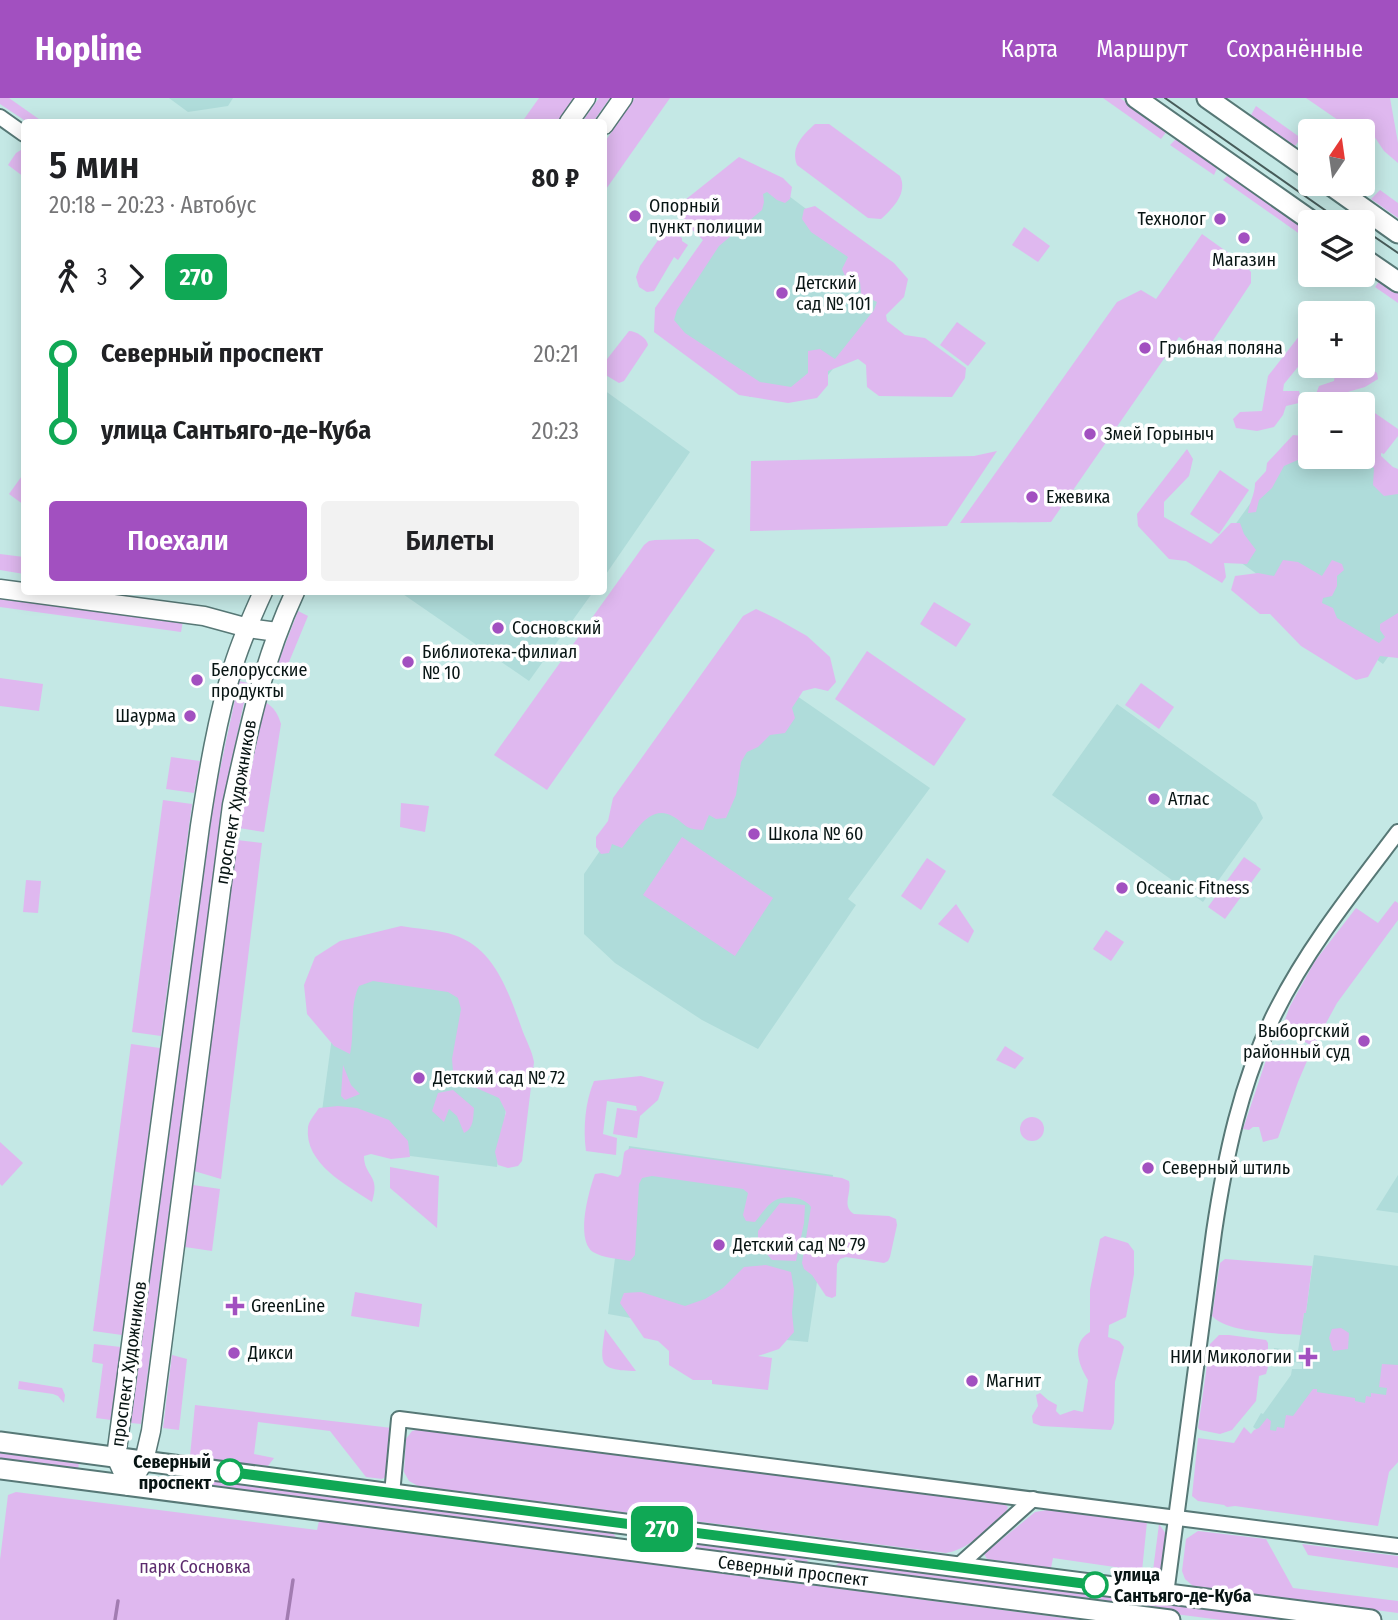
<!DOCTYPE html>
<html lang="ru">
<head>
<meta charset="utf-8">
<style>
  body { margin:0; font-family:"Fira Sans Condensed",sans-serif; background:#f2f2f2; color:#202124; height:100vh; display:flex; flex-direction:column; font-size:26px; white-space:nowrap }
  * { box-sizing:border-box; margin:0 }
  p { font-size:23px; color:#757577 }
  .icon { flex:none; width:38px; height:38px; fill:none; stroke:currentColor; stroke-width:2; stroke-linecap:round; stroke-linejoin:round }
  .map { position:relative; flex:1; overflow:hidden }
  .details { position:absolute; left:21px; top:21px; width:586px; height:476px; display:flex; flex-direction:column; background:#fff; border-radius:7px; box-shadow:0 4px 18px #0003 }
  .details>* { flex:none }
  .badge { padding:0 14px; border-radius:10px; font-size:24px; line-height:46px }
  .needle { width:46px; rotate:13deg }
  .tools { position:absolute; left:1298px; top:21px; display:grid; gap:14px }
  .tools a { display:grid; place-items:center; width:77px; height:77px; border-radius:7px; background:#fff; box-shadow:0 4px 18px #0003; font-size:35px }
  .map>.badge { position:absolute; translate:-50% -50%; box-shadow:0 0 0 4px #fff }
  .legs { display:flex; align-items:center; gap:10px; height:77px; padding:0 28px; font-size:23px }
  .legs p { margin-inline-start:auto }
  .headline { display:flex; align-items:center; justify-content:space-between; height:119px; padding:0 28px }
  h1 { font-size:38px; font-weight:600; line-height:52px }
  .button { display:flex; gap:14px; margin-top:auto; padding:14px 28px }
  .button a { flex:1; height:80px; border-radius:7px; background:#a250c0; color:#fff; font-size:28px; font-weight:600; line-height:80px; text-align:center }
  .button a+a { background:#f2f2f2; color:#202124 }
  ul { padding:0 28px; list-style:none }
  li { display:flex; align-items:center; gap:24px; height:77px; font-size:26px }
  li i { display:grid; place-items:center; width:10px; height:100%; margin:0 9px; background:currentColor }
  li i::after { content:''; width:18px; height:18px; margin:-9px; border:5px solid; border-radius:50%; background:#fff }
  li p { margin-inline-start:auto }
  li:first-child i { background:linear-gradient(#0000 50%,currentColor 0) }
  li:last-child i { background:linear-gradient(currentColor 50%,#0000 0) }
  header { display:flex; align-items:center; gap:42px; box-sizing:border-box; height:98px; padding:0 35px; background:#a250c0; color:#fff }
  header strong { font-size:33px }
  nav { display:flex; gap:38px; margin-inline-start:auto; font-size:24px }
  .map>svg:first-child { display:block }
  .built { fill:#afdcda }
  .green { fill:#dfb8ef }
  .lines { fill:none; stroke-linecap:round; stroke-linejoin:round }
  .stream { stroke:#a27cb1; stroke-width:3.5 }
  .minor-casing { stroke:#577876; stroke-width:18 }
  .tertiary-casing { stroke:#577876; stroke-width:21 }
  .secondary-casing { stroke:#577876; stroke-width:23 }
  .minor { stroke:#fff; stroke-width:14 }
  .tertiary { stroke:#fff; stroke-width:18 }
  .secondary { stroke:#fff; stroke-width:19 }
  .tram { stroke:#475c5a; stroke-width:2 }
  .line-1-casing { stroke:#fff; stroke-width:16 }
  .line-1 { stroke:#10a855; stroke-width:10 }
  .poi-dot { fill:#a250c0; stroke:#fff; stroke-width:2.5 }
  .stop-1-dot { fill:#fff; stroke:#10a855; stroke-width:3.5 }
  .labels { text-anchor:middle; stroke-width:7; stroke-linejoin:round; paint-order:stroke }
  .poi-label { font-size:18px; fill:#081514; stroke:#fff; text-anchor:start }
  .street-label { font-size:18px; fill:#081514; stroke:#fff }
  .stop-label { font-size:18px; font-weight:bold; fill:#081514; stroke:#fff; text-anchor:end }
  .park-label { font-size:18px; fill:#5d2c6e; stroke:#fff }
</style>
</head>
<body>
<header>
<strong>Hopline</strong>
<nav><a>Карта</a><a>Маршрут</a><a>Сохранённые</a></nav>
</header>
<div class="map">
<svg width="1398" height="1522" viewBox="0 0 1398 1522">
  <rect width="100%" height="100%" fill="#c4e8e5"/>
  <g class="built">
    <polygon points="169,0 233,0 228,8 188,14"/>
    <polygon points="753,71 902,183 821,286 789,299 750,299 656,232"/>
    <polygon points="604,292 690,354 604,479"/>
    <polygon points="1311,321 1311,359 1363,359 1398,375 1398,545 1383,566 1219,449"/>
    <polygon points="400,494 593,494 529,583"/>
    <polygon points="725,548 930,690 848,801 856,807 758,951 702,922 615,865 584,836 584,776 639,696"/>
    <polygon points="1117,606 1256,705 1263,720 1203,804 1052,697"/>
    <polygon points="345,843 478,859 516,946 497,1069 363,1052 322,1013"/>
    <polygon points="629,1048 833,1077 808,1244 721,1236 608,1216"/>
    <polygon points="1398,1077 1398,1115 1376,1112"/>
    <polygon points="1314,1157 1398,1168 1398,1358 1256,1331 1253,1329 1261,1315 1263,1316 1291,1277 1292,1271 1302,1271 1302,1265 1277,1262 1273,1256 1274,1250 1298,1253 1304,1214 1306,1214"/>
  </g>
  <g class="green">
    <polygon points="0,0 9,0 43,24 27,24 0,6"/>
    <polygon points="539,0 575,0 558,24 522,24"/>
    <polygon points="599,0 610,0 593,24 582,24"/>
    <polygon points="635,0 670,0 604,94 604,45"/>
    <polygon points="1103,0 1120,0 1167,33 1161,41"/>
    <polygon points="1306,0 1390,0 1398,45 1398,65 1384,53 1370,32 1363,40 1363,33 1354,33"/>
    <polygon points="1256,8 1301,40 1295,48 1251,17"/>
    <path d="M 815,26 L 829,26 L 900,78 C 908,95 893,110 881,121 L 868,120 L 797,67 C 790,49 803,37 815,26 Z"/>
    <polygon points="1177,40 1218,68 1214,77 1170,47"/>
    <polygon points="21,52 24,52 24,79 8,67 16,55"/>
    <polygon points="739,59 783,80 792,89 790,101 785,105 777,102 767,94 763,96 764,104 762,112 719,148 677,212 674,222 685,235 760,284 791,289 808,275 808,253 820,251 835,261 874,212 877,204 861,196 860,184 845,178 842,171 848,159 811,134 802,121 804,111 815,108 894,165 908,181 904,199 886,217 887,223 905,237 925,240 966,270 965,280 952,299 879,298 867,289 866,267 858,261 828,273 828,287 817,300 788,305 739,297 654,234 655,210 703,142 688,128 680,115 685,102"/>
    <polygon points="1229,76 1311,134 1311,144 1223,82"/>
    <polygon points="1380,92 1398,105 1398,120 1371,101"/>
    <polygon points="1024,129 1050,148 1038,164 1012,147"/>
    <polygon points="672,133 682,140 682,143 688,147 678,162 674,159 654,193 647,194 639,189 636,179 640,168 663,135"/>
    <polygon points="1202,136 1244,166 1251,174 1251,185 1204,256 1179,239 1051,424 960,425 1117,204 1141,192 1156,201"/>
    <polygon points="1380,182 1398,195 1398,205 1375,189"/>
    <polygon points="957,224 986,245 968,268 940,247"/>
    <polygon points="1307,228 1311,230 1311,253 1284,286 1283,293 1299,293 1301,300 1299,305 1286,308 1283,317 1274,329 1257,333 1236,330 1233,321 1240,314 1262,313 1268,278"/>
    <path d="M 629,233 C 636,233 647,240 648,247 L 624,283 L 619,285 L 604,276 L 604,265 Z"/>
    <polygon points="1363,265 1377,275 1378,281 1365,289 1320,302 1316,296 1319,288 1334,283 1335,275 1329,268 1363,268"/>
    <polygon points="1363,312 1368,319 1372,313 1398,331 1398,338 1384,356 1381,355 1381,358 1393,369 1398,371 1398,396 1384,398 1373,387 1374,370 1359,359 1363,359"/>
    <path d="M 1293,337 L 1303,338 L 1310,347 L 1307,358 L 1284,368 L 1272,390 L 1259,402 L 1256,414 L 1248,415 C 1250,403 1255,396 1255,385 L 1266,373 L 1267,365 Z"/>
    <polygon points="1187,351 1193,361 1189,378 1164,404 1164,419 1211,446 1231,425 1240,425 1244,436 1256,452 1247,466 1224,465 1226,479 1222,485 1186,463 1169,461 1138,428 1137,416"/>
    <polygon points="997,353 947,428 750,433 751,363 974,358"/>
    <polygon points="1220,372 1249,392 1219,436 1190,416"/>
    <polygon points="24,375 24,407 9,396"/>
    <polygon points="698,441 715,452 547,692 494,657 644,447 649,443 655,442"/>
    <polygon points="0,456 24,459 24,476 0,472"/>
    <polygon points="1283,462 1298,464 1322,478 1332,462 1342,466 1344,472 1337,478 1337,488 1332,498 1323,500 1322,505 1333,510 1337,520 1379,545 1385,539 1380,532 1380,526 1398,515 1398,560 1380,558 1368,579 1356,582 1301,548 1270,516 1260,516 1231,492 1235,478 1258,475 1274,478"/>
    <polygon points="0,498 183,523 181,534 0,509"/>
    <polygon points="934,504 971,526 956,549 920,526"/>
    <path d="M 756,511 L 777,521 L 807,538 L 830,559 L 836,584 L 828,593 L 815,590 L 803,593 L 792,610 L 795,620 L 785,635 L 770,637 L 758,649 L 747,654 L 741,664 L 736,697 L 726,720 L 716,721 L 709,717 L 703,732 C 684,731 688,728 674,719 C 650,704 635,735 622,750 L 612,746 L 609,755 L 601,756 L 596,749 L 596,739 L 608,723 L 613,700 L 743,518 Z"/>
    <polygon points="298,513 308,518 289,564 275,573"/>
    <polygon points="867,553 966,621 934,668 835,601"/>
    <polygon points="0,580 43,586 39,613 0,608"/>
    <polygon points="239,583 248,585 223,705 141,1326 131,1325 213,704"/>
    <polygon points="1141,585 1174,609 1159,631 1125,607"/>
    <path d="M 265,604 C 274,609 278,616 281,626 L 264,734 L 239,730 Z"/>
    <polygon points="171,659 200,663 194,695 166,691"/>
    <polygon points="163,702 192,706 161,938 132,934"/>
    <polygon points="401,705 429,708 425,734 400,729"/>
    <polygon points="682,739 773,800 735,858 643,797"/>
    <polygon points="237,742 262,745 221,1081 194,1073"/>
    <polygon points="1244,759 1261,771 1225,821 1208,809"/>
    <polygon points="927,760 946,773 921,812 901,798"/>
    <polygon points="26,782 41,783 38,815 23,814"/>
    <polygon points="1395,803 1398,805 1398,822 1337,905 1313,949 1286,932 1283,927 1290,908 1315,863 1356,810 1378,825"/>
    <polygon points="956,806 974,833 968,845 938,826"/>
    <path d="M 401,828 C 417,831 440,832 454,837 C 496,851 509,896 523,934 C 527,944 532,953 534,964 L 522,1063 L 518,1068 L 508,1070 L 498,1067 L 495,1054 L 506,1014 L 499,1000 L 474,989 L 453,973 L 452,961 L 461,911 L 458,900 L 448,894 L 373,883 L 359,888 C 349,909 355,933 350,956 L 334,948 L 307,916 L 304,887 L 315,859 L 340,843 Z"/>
    <polygon points="1106,832 1124,844 1111,863 1093,851"/>
    <polygon points="131,946 160,950 122,1237 93,1233"/>
    <polygon points="1283,946 1307,963 1298,984 1278,1040 1263,1044 1259,1029 1253,1029 1249,1032 1243,1031 1269,953 1272,954 1275,948"/>
    <polygon points="1005,948 1024,960 1015,971 996,962"/>
    <polygon points="343,967 351,987 360,996 345,1002 341,998"/>
    <path d="M 641,978 L 664,984 L 658,1002 L 640,1018 L 637,1040 L 613,1036 L 617,1010 L 637,1013 L 636,1008 L 607,1003 L 603,1036 L 617,1040 L 616,1057 L 586,1053 C 583,1031 585,1004 594,983 Z"/>
    <path d="M 453,992 L 474,1010 C 473,1020 474,1030 464,1035 L 457,1018 L 449,1011 L 444,1024 L 432,1013 L 438,995 Z"/>
    <path d="M 338,1008 L 357,1010 L 389,1022 L 408,1043 L 410,1059 L 391,1061 L 371,1056 L 364,1058 C 364,1079 381,1076 372,1104 C 347,1087 304,1066 308,1029 C 309,1023 315,1016 319,1010 Z"/>
    <circle cx="1032" cy="1031" r="12"/>
    <polygon points="0,1044 23,1065 2,1088 0,1086"/>
    <path d="M 631,1050 L 842,1080 L 849,1083 C 852,1095 841,1108 854,1116 L 889,1118 L 896,1121 L 897,1127 L 890,1159 L 888,1163 L 884,1165 L 846,1159 L 840,1161 L 837,1166 L 836,1198 L 832,1200 L 826,1198 L 812,1177 L 804,1171 L 802,1165 L 811,1109 C 805,1099 785,1096 774,1103 C 767,1107 760,1118 755,1124 L 746,1123 L 743,1117 L 748,1095 L 743,1091 L 652,1078 L 642,1080 L 639,1086 L 635,1157 L 630,1163 C 619,1161 603,1160 593,1154 C 575,1142 589,1092 595,1076 L 602,1075 L 618,1079 L 621,1076 L 624,1055 L 625,1053 Z"/>
    <polygon points="390,1069 439,1078 437,1130 390,1090"/>
    <polygon points="193,1087 220,1091 212,1153 185,1149"/>
    <polygon points="780,1105 805,1107 804,1125 796,1163 772,1162 758,1146 758,1133"/>
    <path d="M 1105,1138 L 1128,1145 L 1134,1153 L 1134,1176 L 1126,1219 L 1109,1227 L 1108,1239 L 1119,1243 L 1124,1249 L 1115,1284 L 1114,1325 L 1111,1332 L 1041,1328 L 1033,1325 L 1032,1318 L 1038,1308 L 1036,1297 L 1040,1295 L 1048,1302 L 1057,1307 L 1056,1313 L 1060,1317 L 1074,1312 L 1083,1314 L 1088,1282 C 1078,1266 1071,1245 1090,1234 L 1090,1192 L 1100,1141 Z"/>
    <path d="M 1225,1161 L 1312,1168 L 1306,1215 L 1304,1215 L 1301,1237 C 1277,1235 1228,1235 1212,1218 L 1220,1165 Z"/>
    <polygon points="766,1167 791,1174 794,1192 792,1215 794,1234 779,1251 758,1258 772,1260 768,1292 712,1286 712,1282 693,1282 669,1267 669,1253 658,1243 644,1240 620,1205 624,1195 641,1194 685,1208 705,1201 723,1190 744,1169"/>
    <polygon points="355,1194 422,1206 419,1229 351,1218"/>
    <polygon points="1341,1230 1349,1235 1348,1251 1333,1253 1329,1240 1332,1231"/>
    <path d="M 605,1231 L 636,1273 C 598,1272 600,1267 605,1231 Z"/>
    <polygon points="1219,1237 1229,1237 1266,1242 1268,1245 1268,1269 1266,1276 1259,1278 1256,1303 1232,1332 1220,1336 1200,1332 1198,1330 1210,1246"/>
    <polygon points="94,1246 121,1249 111,1322 96,1320 103,1266 92,1264"/>
    <polygon points="172,1257 187,1261 179,1332 163,1330"/>
    <polygon points="1382,1266 1398,1267 1398,1364 1389,1374 1378,1428 1235,1408 1227,1409 1224,1407 1198,1403 1192,1398 1198,1340 1234,1345 1244,1329 1251,1336 1254,1332 1259,1330 1267,1320 1271,1323 1270,1332 1276,1333 1277,1329 1284,1330 1286,1317 1293,1318 1313,1291 1317,1291 1317,1294 1355,1300 1355,1303 1365,1305 1366,1298 1371,1299 1371,1295 1386,1297 1387,1290 1379,1289"/>
    <polygon points="19,1283 62,1290 65,1297 64,1305 58,1298 53,1296 18,1291"/>
    <polygon points="195,1307 392,1330 390,1376 382,1381 366,1379 330,1333 258,1324 254,1356 274,1360 268,1368 190,1358"/>
    <path d="M 420,1331 L 1003,1405 L 1008,1409 L 1006,1414 C 988,1430 970,1451 946,1455 L 418,1388 L 409,1383 L 404,1374 L 406,1341 L 412,1333 Z"/>
    <polygon points="0,1355 79,1365 78,1371 22,1363 10,1365 0,1363"/>
    <polygon points="186,1378 612,1434 616,1439 612,1442 185,1386"/>
    <polygon points="16,1394 317,1432 319,1423 1080,1522 0,1522 0,1462 8,1397"/>
    <polygon points="1047,1412 1147,1424 1142,1473 1053,1460 1051,1470 987,1461 984,1456 1035,1414"/>
    <polygon points="1159,1426 1166,1436 1161,1472 1152,1480"/>
    <polygon points="1198,1433 1266,1441 1293,1490 1398,1503 1398,1515 1193,1488 1185,1481 1182,1473 1186,1441"/>
    <polygon points="648,1439 804,1459 808,1463 804,1467 647,1445 644,1441"/>
    <polygon points="1302,1446 1398,1458 1398,1470 1308,1457"/>
    <polygon points="840,1464 1293,1522 1221,1522 838,1472 835,1468"/>
  </g>
  <g class="lines">
    <g class="stream">
      <polyline points="115,1522 118,1503"/>
      <polyline points="287,1522 293,1482"/>
    </g>
    <g class="minor-casing">
      <g id="minor">
        <polyline points="0,19 24,36"/>
        <polyline points="392,1396 399,1321 1398,1448"/>
        <polyline points="957,1469 1033,1401"/>
        <path d="M 1166,1496 L 1214,1134 C 1225,1060 1241,983 1275,915 C 1308,849 1354,792 1398,734"/>
      </g>
    </g>
    <g class="tertiary-casing">
      <g id="tertiary">
        <polyline points="569,24 586,0"/>
        <polyline points="604,27 623,0"/>
        <polyline points="0,491 204,518 248,530 277,534"/>
        <path d="M 129,1388 L 144,1363 L 151,1333 L 232,707 C 248,634 263,562 295,494"/>
        <path d="M 129,1388 L 116,1359 L 200,728 C 208,676 217,620 233,569 C 241,543 252,518 263,494"/>
      </g>
    </g>
    <g class="secondary-casing">
      <g id="secondary">
        <polyline points="1136,0 1313,124"/>
        <polyline points="1207,0 1311,73"/>
        <polyline points="1329,86 1398,135"/>
        <polyline points="1363,160 1398,184"/>
        <polyline points="0,1344 392,1396 1371,1522"/>
        <polyline points="0,1371 1170,1522"/>
      </g>
    </g>
    <use href="#minor" class="minor"/>
    <use href="#tertiary" class="tertiary"/>
    <use href="#secondary" class="secondary"/>
    <g class="tram">
      <polyline points="1165,0 1342,124"/>
      <polyline points="1363,131 1398,155"/>
    </g>
  </g>
  <g class="lines">
    <g class="line-1-casing">
      <polyline id="line-1" points="230,1374 1095,1487"/>
    </g>
    <use href="#line-1" class="line-1"/>
  </g>
  <g class="poi-dot">
    <circle cx="635" cy="118" r="7"/>
    <circle cx="1220" cy="121" r="7"/>
    <circle cx="1244" cy="140" r="7"/>
    <circle cx="782" cy="195" r="7"/>
    <circle cx="1145" cy="250" r="7"/>
    <circle cx="1090" cy="336" r="7"/>
    <circle cx="1032" cy="399" r="7"/>
    <circle cx="498" cy="530" r="7"/>
    <circle cx="408" cy="564" r="7"/>
    <circle cx="197" cy="582" r="7"/>
    <circle cx="190" cy="618" r="7"/>
    <circle cx="1154" cy="701" r="7"/>
    <circle cx="754" cy="736" r="7"/>
    <circle cx="1122" cy="790" r="7"/>
    <circle cx="1364" cy="943" r="7"/>
    <circle cx="419" cy="980" r="7"/>
    <circle cx="1148" cy="1070" r="7"/>
    <circle cx="719" cy="1147" r="7"/>
    <path d="M231.5 1197.5h7v7h7v7h-7v7h-7v-7h-7v-7h7z"/>
    <circle cx="234" cy="1255" r="7"/>
    <path d="M1304.5 1248.5h7v7h7v7h-7v7h-7v-7h-7v-7h7z"/>
    <circle cx="972" cy="1283" r="7"/>
  </g>
  <g class="stop-1-dot">
    <circle cx="230" cy="1374" r="12"/>
    <circle cx="1095" cy="1487" r="12"/>
  </g>
  <g class="labels">
    <g class="poi-label">
      <text x="649" y="114">Опорный<tspan x="649" dy="21">пункт полиции</tspan></text>
      <text x="1206" y="127" text-anchor="end">Технолог</text>
      <text x="1244" y="168" text-anchor="middle">Магазин</text>
      <text x="796" y="191">Детский<tspan x="796" dy="21">сад № 101</tspan></text>
      <text x="1159" y="256">Грибная поляна</text>
      <text x="1104" y="342">Змей Горыныч</text>
      <text x="1046" y="405">Ежевика</text>
      <text x="512" y="536">Сосновский</text>
      <text x="422" y="560">Библиотека-филиал<tspan x="422" dy="21">№ 10</tspan></text>
      <text x="211" y="578">Белорусские<tspan x="211" dy="21">продукты</tspan></text>
      <text x="176" y="624" text-anchor="end">Шаурма</text>
      <text x="1168" y="707">Атлас</text>
      <text x="768" y="742">Школа № 60</text>
      <text x="1136" y="796">Oceanic Fitness</text>
      <text x="1350" y="939" text-anchor="end">Выборгский<tspan x="1350" dy="21">районный суд</tspan></text>
      <text x="433" y="986">Детский сад № 72</text>
      <text x="1162" y="1076">Северный штиль</text>
      <text x="733" y="1153">Детский сад № 79</text>
      <text x="251" y="1214">GreenLine</text>
      <text x="248" y="1261">Дикси</text>
      <text x="1292" y="1265" text-anchor="end">НИИ Микологии</text>
      <text x="986" y="1289">Магнит</text>
    </g>
    <g class="street-label">
      <text transform="translate(236 704) rotate(-80)" y="6">проспект Художников</text>
      <text transform="translate(129 1266) rotate(-82)" y="6">проспект Художников</text>
      <text transform="translate(793 1473) rotate(7)" y="6">Северный проспект</text>
    </g>
    <g class="stop-label">
      <text x="211" y="1370">Северный<tspan x="211" dy="21">проспект</tspan></text>
      <text x="1114" y="1483" text-anchor="start">улица<tspan x="1114" dy="21">Сантьяго-де-Куба</tspan></text>
    </g>
    <g class="park-label">
      <text x="195" y="1475">парк Сосновка</text>
    </g>
  </g>
</svg>
<div class="tools">
<a><svg class="needle" viewBox="-14 -14 28 28"><path d="M0-13l5 13h-10z" fill="#e53935"/><path d="M0 13l5-13h-10z" fill="#757577"/></svg></a>
<a><svg class="icon" aria-label="layers" viewBox="0 0 24 24"><path d="M12 4l9 5-9 5-9-5zM3 14l9 5 9-5"/></svg></a>
<a>+</a>
<a>−</a>
</div>
<b class="badge" style="left:662px;top:1431px;background:#10a855;color:#fff">270</b>
<section class="details">
<div class="headline"><div><h1>5 мин</h1><p>20:18 – 20:23 · Автобус</p></div><b>80 ₽</b></div>
<div class="legs"><svg class="icon" aria-label="walk" viewBox="0 0 24 24"><circle cx="13" cy="4" r="2"/><path d="M13 8l-2 6 4 7M11 14l-3 7M7 12l3-4h3l4 4"/></svg>3<svg class="icon" aria-label="forward" viewBox="0 0 24 24"><path d="M9 5l7 7-7 7"/></svg><b class="badge" style="background:#10a855;color:#fff">270</b></div>
<ul>
<li><i style="color:#10a855"></i><b>Северный проспект</b><p>20:21</p></li>
<li><i style="color:#10a855"></i><b>улица Сантьяго-де-Куба</b><p>20:23</p></li>
</ul>
<div class="button"><a>Поехали</a><a>Билеты</a></div>
</section>
</div>
</body>
</html>
